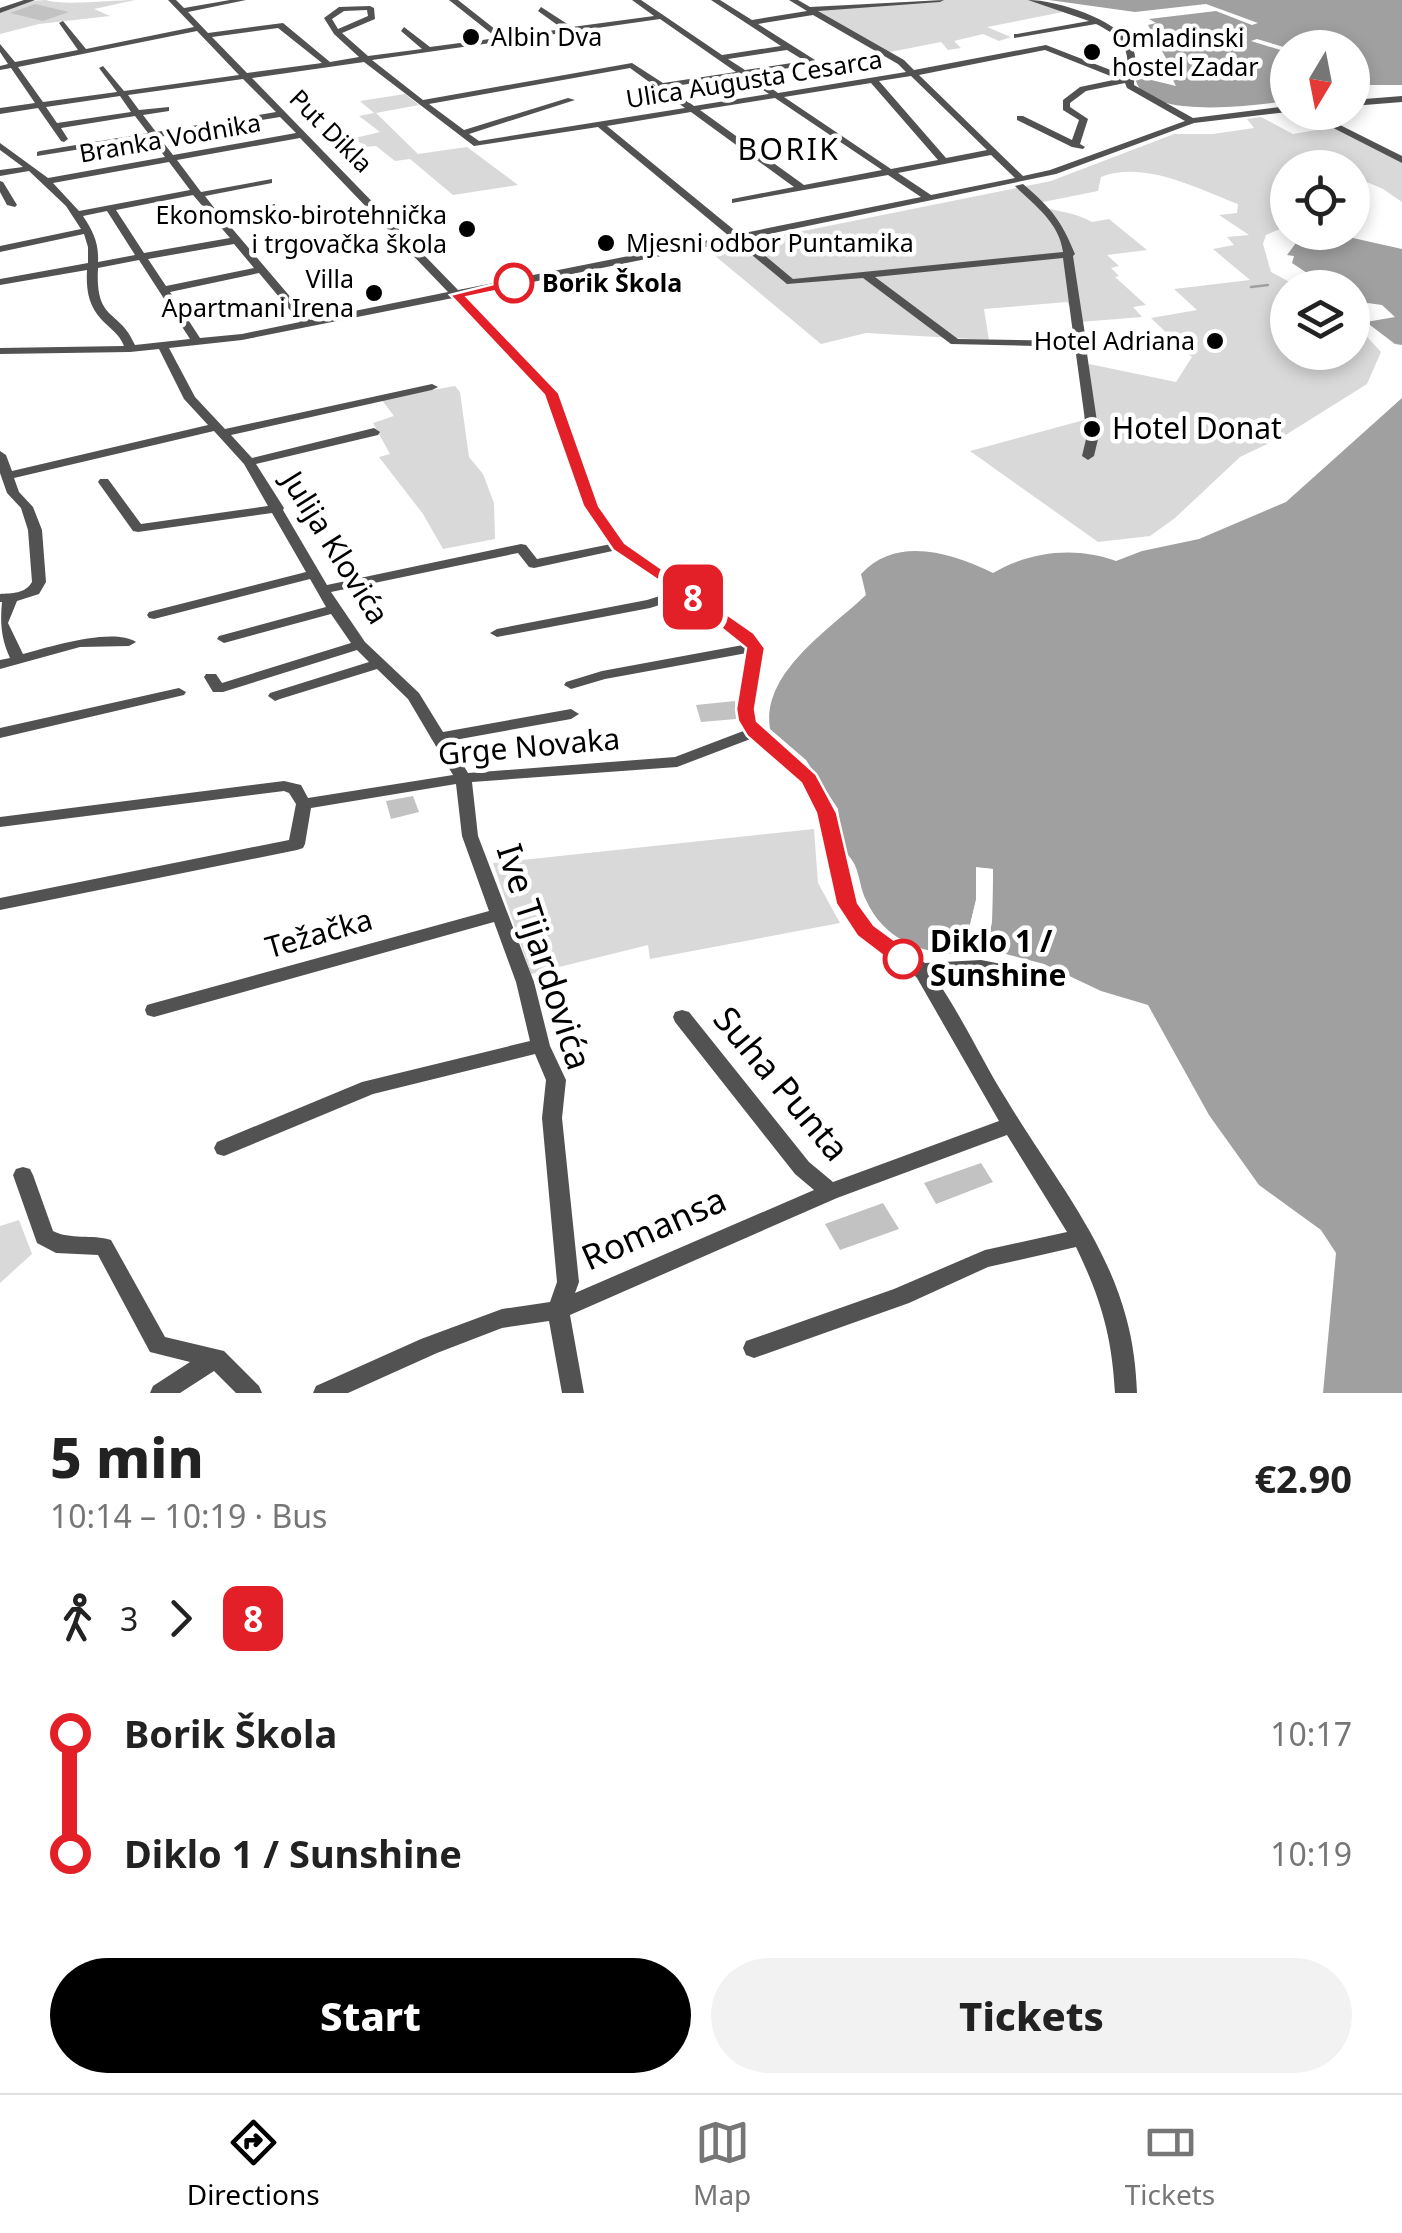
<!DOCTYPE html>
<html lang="en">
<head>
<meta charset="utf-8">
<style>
  body { margin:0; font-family:"Noto Sans",sans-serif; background:#f2f2f2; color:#222; height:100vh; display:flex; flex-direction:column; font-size:38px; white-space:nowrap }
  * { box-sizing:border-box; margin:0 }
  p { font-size:32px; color:#767676 }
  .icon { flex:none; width:55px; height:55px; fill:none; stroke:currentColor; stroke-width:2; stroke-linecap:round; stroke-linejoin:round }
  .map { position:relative; height:1393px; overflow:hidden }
  .side { display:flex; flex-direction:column; background:#fff; flex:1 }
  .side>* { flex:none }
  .badge { padding:0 20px; border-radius:15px; font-size:35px; line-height:65px }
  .needle { width:65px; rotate:190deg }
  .tools { position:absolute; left:1270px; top:30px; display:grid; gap:20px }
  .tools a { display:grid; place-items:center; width:100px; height:100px; border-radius:50%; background:#fff; box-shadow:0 5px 15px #0003; font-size:50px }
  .map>.badge { position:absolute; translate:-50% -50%; box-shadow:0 0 0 5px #fff }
  .legs { display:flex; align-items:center; gap:15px; height:110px; padding:0 50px; font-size:32px }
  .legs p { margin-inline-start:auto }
  .head { display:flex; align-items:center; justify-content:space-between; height:170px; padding:0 50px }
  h1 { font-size:55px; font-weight:800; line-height:75px }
  .cta { display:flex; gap:20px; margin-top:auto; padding:20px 50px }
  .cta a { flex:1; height:115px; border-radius:60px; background:#000; color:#fff; font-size:40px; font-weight:800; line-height:115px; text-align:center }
  .cta a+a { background:#f2f2f2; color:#222 }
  ul { padding:0 50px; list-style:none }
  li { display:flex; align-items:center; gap:35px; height:120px; font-size:38px }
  li i { display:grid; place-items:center; width:15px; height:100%; margin:0 12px; background:currentColor }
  li i::after { content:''; width:25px; height:25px; margin:-12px; border:8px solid; border-radius:50%; background:#fff }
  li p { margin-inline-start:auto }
  li:first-child i { background:linear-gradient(#0000 50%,currentColor 0) }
  li:last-child i { background:linear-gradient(currentColor 50%,#0000 0) }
  .menu { display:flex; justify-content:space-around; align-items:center; height:140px; border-top:2px solid #e0e0e0; background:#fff; font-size:28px; color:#767676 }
  .menu a { display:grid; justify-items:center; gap:5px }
  .menu .selected { color:#000 }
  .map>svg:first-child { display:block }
  .green { fill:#d9d9d9 }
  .water { fill:#a0a0a0 }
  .pier { fill:#fff }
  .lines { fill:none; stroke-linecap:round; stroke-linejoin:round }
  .stream { stroke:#a0a0a0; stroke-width:2.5 }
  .building { fill:#c2c2c2 }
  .minor { fill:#525252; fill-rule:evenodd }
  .line-1 { fill:#e32028; stroke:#fff; stroke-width:2.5 }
  .poi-dot { fill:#000; stroke:#fff; stroke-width:4 }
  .stop-1-dot { fill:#fff; stroke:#e32028; stroke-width:5 }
  .labels { text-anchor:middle; stroke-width:9; stroke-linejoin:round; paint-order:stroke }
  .far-poi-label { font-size:25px; fill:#000; stroke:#fff; text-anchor:start }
  .far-street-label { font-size:25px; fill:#000; stroke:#fff }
  .far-stop-label { font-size:25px; font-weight:bold; fill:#000; stroke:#fff; text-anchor:start }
  .far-quarter-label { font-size:30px; letter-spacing:2.5px; fill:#000; stroke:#fff }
  .poi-label { font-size:30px; fill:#000; stroke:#fff; text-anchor:start }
  .street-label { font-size:30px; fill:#000; stroke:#fff }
  .stop-label { font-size:30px; font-weight:bold; fill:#000; stroke:#fff; text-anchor:start }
  .near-street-label { font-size:35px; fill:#000; stroke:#fff }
</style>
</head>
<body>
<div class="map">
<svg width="1402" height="1393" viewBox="0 0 1402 1393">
  <rect width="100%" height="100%" fill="#fff"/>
  <g class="green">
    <path d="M 46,0 C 63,6 113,0 135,0 L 94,9 L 110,16 L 39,24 L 0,34 L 0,11 L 30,1 Z"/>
    <polygon points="940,0 1032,0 1068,11 987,27 1011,37 999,41 983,34 954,41 961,48 948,50 941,42 885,53 810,9"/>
    <polygon points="405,94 419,105 376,113 418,154 467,147 518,185 453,195 410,159 395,161 376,146 365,147 355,138 380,132 359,116 374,113 360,101"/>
    <path d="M 1261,117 L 1293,134 L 1335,127 L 1402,160 L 1402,202 L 1383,189 L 1353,176 L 1352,168 L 1288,168 L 1287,180 L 1279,183 L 1287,189 L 1287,198 L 1281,200 L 1287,201 L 1287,226 L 1266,235 L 1263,244 L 1271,272 L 1299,287 L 1288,288 L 1288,352 L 1352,352 L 1353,326 L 1357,326 L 1381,352 L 1367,384 L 1284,436 L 1240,457 L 1175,518 L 1150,536 L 1098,542 L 970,451 L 1084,420 L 1089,364 L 1176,382 L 1192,357 L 1151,318 L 1197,310 L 1174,289 L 1250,280 L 1213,249 L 1234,245 L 1227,237 L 1249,235 L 1219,215 L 1237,213 L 1238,204 C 1198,189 1144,160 1101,177 L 1098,191 L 1038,203 C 1051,213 1072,210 1092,222 L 1109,219 L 1147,250 L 1107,255 L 1119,266 L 1111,268 L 1119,276 L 1115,277 L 1146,305 L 1133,307 L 1142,317 L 1080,322 L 1067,302 L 984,309 L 989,340 L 866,333 L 821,344 L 708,250 L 1051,181 L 1174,134 L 1213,134 L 1254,128 L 1247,119 Z"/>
    <polygon points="455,386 460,392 469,457 483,474 494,503 495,539 443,549 423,514 379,457 390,454 373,423 394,416 381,399"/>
    <polygon points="814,829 818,883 840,923 650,959 648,945 531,974 493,863"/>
    <polygon points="19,1220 32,1254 0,1283 0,1226"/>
  </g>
  <g class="water">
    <path d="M 1049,0 L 1402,0 L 1402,85 L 1368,85 L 1353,75 L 1352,48 L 1287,48 L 1257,39 L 1251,41 L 1287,52 L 1287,94 L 1279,95 L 1287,101 C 1257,105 1139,122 1135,76 L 1176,86 L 1169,73 L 1174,73 L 1148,25 L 1156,23 L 1149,19 L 1216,11 L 1252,25 L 1258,23 L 1206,4 L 1135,12 Z"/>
    <polygon points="1326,232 1402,249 1402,345 1395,344 1366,322 1395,317 1382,305 1353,301 1352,288 1328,287 1292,263 1294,256 1287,255 1296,243"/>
    <path d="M 1402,398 L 1402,1393 L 1323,1393 L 1336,1253 L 1321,1230 L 1259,1185 L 1209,1115 L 1148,1005 L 1101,991 L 1044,964 L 987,949 L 992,921 L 993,869 L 976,868 L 976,900 L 963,954 C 923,955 884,940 866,900 C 857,881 861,864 843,851 L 838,809 L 806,760 L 770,729 C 761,673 829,630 866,595 L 861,574 C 897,535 952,553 993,573 C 1030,551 1076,546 1116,561 L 1142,551 L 1199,539 L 1286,502 Z"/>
  </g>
  <polygon class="pier" points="976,867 993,869 992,921 987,949 982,945 988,873 981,873 981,901 969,953 963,954 976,900"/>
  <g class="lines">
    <polyline class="stream" points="1251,287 1268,285"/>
  </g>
  <g class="building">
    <polygon points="35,4 69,12 43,21 10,13"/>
    <polygon points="735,701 736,719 701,722 696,705"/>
    <polygon points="413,796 419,812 391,819 386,801"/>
    <polygon points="981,1163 993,1182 936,1204 924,1183"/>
    <polygon points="883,1203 899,1229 840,1250 825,1224"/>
  </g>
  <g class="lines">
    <g class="minor">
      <polygon points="24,0 35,0 0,13 0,8"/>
      <path d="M 168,0 L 176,0 L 184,8 L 230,0 L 246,0 L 188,12 L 208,33 L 283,23 L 330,62 L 359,57 L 334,34 L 324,18 L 339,7 L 370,6 L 374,8 L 375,19 L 342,33 L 368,56 L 422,49 L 401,31 L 404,27 L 430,47 L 497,38 L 449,0 L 458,0 L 505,37 L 563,29 L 538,11 L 541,7 L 572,27 L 654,16 L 632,0 L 641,0 L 722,55 L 781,46 L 711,0 L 720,0 L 752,20 L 807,11 L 789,0 L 798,0 L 810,7 L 944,0 L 940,2 L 818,11 L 904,60 L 914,70 L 1046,45 L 1126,76 C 1132,48 1120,36 1096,24 L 1014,38 L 1014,34 L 1017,34 L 1089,21 L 1028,0 C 1057,0 1116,19 1131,45 C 1139,58 1134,71 1134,85 L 1193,118 L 1288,106 L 1288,112 L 1194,123 L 1056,174 L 745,239 L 793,279 L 1063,252 C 1059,222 1035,206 1015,186 L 1023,184 C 1052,209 1061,220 1075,254 L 1073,256 L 1086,341 L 1089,344 L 1086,347 L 1099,435 L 1094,456 L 1088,460 L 1082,456 L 1087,435 L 1075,347 L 951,344 L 863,278 L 787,284 L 735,241 L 463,296 L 557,393 L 597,506 L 624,543 L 692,589 L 762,647 C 761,669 748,695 754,716 C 760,738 812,768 828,796 C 849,835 838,885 867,920 L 925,963 L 981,960 L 1027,969 L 1030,974 L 1027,979 L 1021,981 L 981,972 L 934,976 C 962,1016 982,1061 1008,1102 C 1050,1172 1105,1238 1126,1317 C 1133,1342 1136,1367 1137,1393 L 1115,1393 C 1112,1336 1101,1299 1076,1247 L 988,1267 L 909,1303 L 754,1358 L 746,1355 L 743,1348 L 746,1341 L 894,1289 L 985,1250 L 1067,1232 L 1007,1135 L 837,1198 L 570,1315 L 584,1393 L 562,1393 L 549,1321 L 502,1328 L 437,1353 L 348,1393 L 313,1393 L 316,1386 L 421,1339 L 502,1309 L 550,1302 L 557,1282 L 542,1118 L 546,1080 L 535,1054 L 373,1094 L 224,1156 L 217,1154 L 214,1148 L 217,1142 L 362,1082 L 530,1041 L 516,982 L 494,922 L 154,1017 L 147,1015 L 145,1010 L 147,1005 L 154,1003 L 489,911 L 462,836 L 456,784 L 311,808 L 305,844 L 303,848 L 297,850 L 0,910 L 0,898 L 289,840 L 296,804 L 289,793 L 284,791 L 0,827 L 0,817 L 284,781 L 301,785 L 308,798 L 453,775 L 408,699 L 377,669 L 280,699 L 275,701 L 268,696 L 270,693 L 369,662 L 357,650 L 223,692 L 213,692 L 204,677 L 206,674 L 216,674 L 222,683 L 351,643 L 331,614 L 224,643 L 217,639 L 219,636 L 326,607 L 310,579 L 154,619 L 149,618 L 147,615 L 149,612 L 306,572 L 272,513 L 138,532 L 133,531 L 98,482 L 100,479 L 108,479 L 141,524 L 268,506 L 244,464 L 214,431 L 14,478 L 19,492 L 33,507 L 42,530 L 46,582 L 39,594 L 17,601 L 8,623 L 23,654 C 50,647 112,627 136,642 L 129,646 L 80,647 L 0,669 L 0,660 L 10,658 C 1,639 0,622 2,602 L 0,602 L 0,594 C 12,593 25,594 32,582 L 28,530 L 21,508 L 7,493 L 0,473 L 0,451 L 6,455 L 12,471 L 208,425 L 184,399 L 159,349 L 130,352 L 0,354 L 0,348 L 124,346 C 119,333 110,329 101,319 C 88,305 86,288 87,270 L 0,285 L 0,279 L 88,263 L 88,247 L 84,234 L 0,252 L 0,246 L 81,229 L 66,206 L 29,171 L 0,176 L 0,170 L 23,167 L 0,150 L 0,143 L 48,178 L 165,157 L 151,138 L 37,156 L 37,152 L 40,151 L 148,133 L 135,116 L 61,128 L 68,139 L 64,142 L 61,141 L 38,108 L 0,114 L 0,108 L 35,103 L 11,68 L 0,70 L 0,66 L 8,64 L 0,52 L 0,44 L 15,62 L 78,50 L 59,23 L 63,21 L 86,49 L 194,27 ZM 367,10 L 368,16 L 338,29 L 332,19 L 344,11 ZM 813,15 L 898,64 L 906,72 L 778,93 L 751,74 L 815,64 L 815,60 L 758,24 ZM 660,19 L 736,72 L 663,83 L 632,63 L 423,100 L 372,60 ZM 278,28 L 322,63 L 247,73 L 212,37 ZM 197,31 L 239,75 L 124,91 L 103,66 L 99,68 L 117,92 L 43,102 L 18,67 ZM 787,50 L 805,61 L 745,70 L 728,59 ZM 1045,50 L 1118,79 L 1080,87 L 1063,100 L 1063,110 L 1079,120 L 1072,140 L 1023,116 L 1017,116 L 1017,120 L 1072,147 L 1083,149 L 1085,147 L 1080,144 L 1088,119 L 1070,107 L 1070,103 L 1086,91 L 1125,83 L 1127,88 L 1185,121 L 1050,170 L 1023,176 L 919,75 ZM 364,62 L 474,146 L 598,127 L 729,236 L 458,290 L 252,78 ZM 630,68 L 685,108 L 479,141 L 469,134 L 575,100 L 568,98 L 464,130 L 429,104 ZM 742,76 L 769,94 L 694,106 L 668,87 ZM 911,76 L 987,150 L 946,158 L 879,81 ZM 243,79 L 276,112 L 156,132 L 143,115 L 169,111 L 169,107 L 139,110 L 128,95 ZM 871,83 L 938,160 L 891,169 L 784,97 ZM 120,96 L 131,112 L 57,123 L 46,107 ZM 775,98 L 882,170 L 804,185 L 700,110 ZM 691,112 L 794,187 L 732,199 L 732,203 L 888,175 L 921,197 L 739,234 L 607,126 ZM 280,117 L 296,133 L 173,155 L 159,137 ZM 300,138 L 448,292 L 310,320 L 224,219 L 275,208 L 275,204 L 219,214 L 205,196 L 272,183 L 272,179 L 201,192 L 177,160 ZM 991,155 L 1015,178 L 931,195 L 898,173 ZM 169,162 L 190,190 L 79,211 L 53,183 ZM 193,195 L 230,238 L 144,253 L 116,210 ZM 107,211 L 135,255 L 98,262 C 99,243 93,231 83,216 ZM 234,244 L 254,268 L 166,286 L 148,259 ZM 1063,258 L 1074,341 L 958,339 L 875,277 ZM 139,260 L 190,339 L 135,345 C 119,308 95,323 98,268 ZM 259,273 L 300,322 L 242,334 L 200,338 L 170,292 ZM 453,298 L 546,394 L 585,506 L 611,544 L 537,559 L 526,545 L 521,544 L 327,585 L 283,510 L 284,508 L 256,464 L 378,435 L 380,432 L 374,428 L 252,458 L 231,435 L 432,390 L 438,387 L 432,384 L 225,429 L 195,397 L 169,348 L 242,340 ZM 617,550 L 676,591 L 647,600 L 497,629 L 490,633 L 497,637 L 650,608 L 685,597 L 743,645 L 602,671 L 566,682 L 564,685 L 571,689 L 605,679 L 747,653 L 738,707 L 738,715 L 746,730 L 675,757 L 468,773 L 449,741 L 571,719 L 579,714 L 571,709 L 443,732 L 419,693 L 365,642 L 331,592 L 518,553 L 529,567 L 534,568 ZM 753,738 C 772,757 801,773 813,798 C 832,836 823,882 846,918 C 863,945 896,955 917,978 L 999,1121 L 833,1182 L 809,1162 L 689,1012 L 682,1010 L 675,1012 L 673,1017 L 675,1022 L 795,1174 L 814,1190 L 575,1293 L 579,1282 L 562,1118 L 566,1080 L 550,1046 L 534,982 L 478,836 L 472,782 L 677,767 Z"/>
      <polygon points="1402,96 1402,102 1352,106 1352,100"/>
      <polygon points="1302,112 1314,112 1402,156 1402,163"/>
      <polygon points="0,181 3,182 17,205 15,207 7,205 0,192"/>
      <polygon points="179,688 186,692 184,695 0,738 0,728"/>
      <path d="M 23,1167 L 30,1169 L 33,1175 L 53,1231 C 70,1240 92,1234 111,1240 L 165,1337 L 224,1351 L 259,1386 L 262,1393 L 236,1393 L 214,1371 L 180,1393 L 150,1393 L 153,1386 L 190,1362 L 150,1352 L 98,1255 L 56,1253 L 37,1243 L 13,1175 L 16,1169 Z"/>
    </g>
  </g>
  <polygon class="line-1" points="514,279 521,283 519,286 467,297 559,393 599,506 625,543 754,633 765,648 755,709 757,721 816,774 837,813 858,903 874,925 912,953 915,959 912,965 895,965 857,936 836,904 816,813 801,783 747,736 738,721 736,709 746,648 680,595 613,550 583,506 544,395 450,295"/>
  <g class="poi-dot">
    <circle cx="471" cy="37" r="10"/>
    <circle cx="1092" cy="52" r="10"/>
    <circle cx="467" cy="229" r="10"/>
    <circle cx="606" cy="243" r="10"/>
    <circle cx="374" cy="293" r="10"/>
    <circle cx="1215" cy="341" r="10"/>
    <circle cx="1092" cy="429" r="10"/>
  </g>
  <g class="stop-1-dot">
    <circle cx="514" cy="283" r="18"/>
    <circle cx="903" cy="959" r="18"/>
  </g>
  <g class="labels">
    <g class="far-poi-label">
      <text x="491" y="46">Albin Dva</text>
      <text x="1112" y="47">Omladinski<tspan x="1112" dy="29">hostel Zadar</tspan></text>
      <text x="447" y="224" text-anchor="end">Ekonomsko-birotehnička<tspan x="447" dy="29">i trgovačka škola</tspan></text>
      <text x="626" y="252">Mjesni odbor Puntamika</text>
      <text x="354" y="288" text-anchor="end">Villa<tspan x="354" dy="29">Apartmani Irena</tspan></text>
      <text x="1195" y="350" text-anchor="end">Hotel Adriana</text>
    </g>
    <g class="far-street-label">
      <text transform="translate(754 79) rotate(-9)" y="9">Ulica Augusta Cesarca</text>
      <text transform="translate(331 131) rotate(45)" y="9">Put Dikla</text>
      <text transform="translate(170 138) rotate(-10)" y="9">Branka Vodnika</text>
    </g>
    <g class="far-stop-label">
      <text x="542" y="292">Borik Škola</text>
    </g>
    <g class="far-quarter-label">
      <text x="789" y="160">BORIK</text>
    </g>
    <g class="poi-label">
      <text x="1112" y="439">Hotel Donat</text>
    </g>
    <g class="street-label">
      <text transform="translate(335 548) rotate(58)" y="10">Julija Klovića</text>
      <text transform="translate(529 747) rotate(-5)" y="10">Grge Novaka</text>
      <text transform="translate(319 934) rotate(-16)" y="10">Težačka</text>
    </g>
    <g class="stop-label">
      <text x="930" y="952">Diklo 1 /<tspan x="930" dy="34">Sunshine</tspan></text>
    </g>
    <g class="near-street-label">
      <text transform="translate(544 957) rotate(72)" y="12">Ive Tijardovića</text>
      <text transform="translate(781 1084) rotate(50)" y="12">Suha Punta</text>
      <text transform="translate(654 1229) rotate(-24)" y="12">Romansa</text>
    </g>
  </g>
</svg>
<div class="tools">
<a><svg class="needle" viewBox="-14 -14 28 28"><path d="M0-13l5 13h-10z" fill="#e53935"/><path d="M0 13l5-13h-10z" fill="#767676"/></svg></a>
<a><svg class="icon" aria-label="locate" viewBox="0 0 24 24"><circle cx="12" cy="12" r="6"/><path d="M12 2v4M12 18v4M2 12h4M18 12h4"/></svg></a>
<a><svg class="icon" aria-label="layers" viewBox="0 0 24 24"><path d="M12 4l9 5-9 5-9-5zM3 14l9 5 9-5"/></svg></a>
</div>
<b class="badge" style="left:693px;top:597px;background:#e32028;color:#fff">8</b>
</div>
<section class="side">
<div class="head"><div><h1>5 min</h1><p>10:14 – 10:19 · Bus</p></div><b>€2.90</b></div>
<div class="legs"><svg class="icon" aria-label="walk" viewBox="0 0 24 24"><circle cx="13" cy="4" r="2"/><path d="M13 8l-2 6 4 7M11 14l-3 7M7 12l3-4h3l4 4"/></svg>3<svg class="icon" aria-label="forward" viewBox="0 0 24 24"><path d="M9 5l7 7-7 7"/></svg><b class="badge" style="background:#e32028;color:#fff">8</b></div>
<ul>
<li><i style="color:#e32028"></i><b>Borik Škola</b><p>10:17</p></li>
<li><i style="color:#e32028"></i><b>Diklo 1 / Sunshine</b><p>10:19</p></li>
</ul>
<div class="cta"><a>Start</a><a>Tickets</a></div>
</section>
<nav class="menu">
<a class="selected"><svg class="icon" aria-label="directions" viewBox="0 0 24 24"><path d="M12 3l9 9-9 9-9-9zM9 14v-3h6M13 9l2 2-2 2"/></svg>Directions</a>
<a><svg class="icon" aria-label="map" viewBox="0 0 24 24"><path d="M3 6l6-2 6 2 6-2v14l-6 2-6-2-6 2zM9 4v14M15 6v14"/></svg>Map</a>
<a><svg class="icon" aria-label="tickets" viewBox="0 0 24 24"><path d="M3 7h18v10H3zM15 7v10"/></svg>Tickets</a>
</nav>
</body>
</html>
